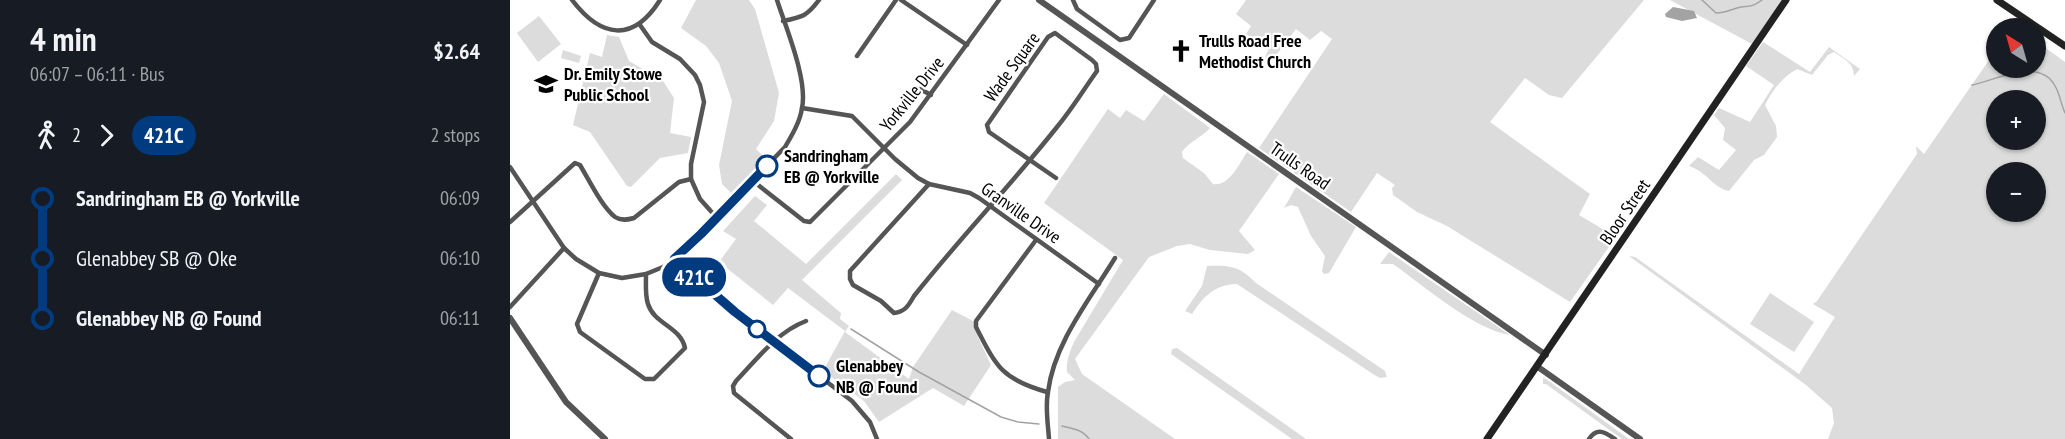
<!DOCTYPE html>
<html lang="en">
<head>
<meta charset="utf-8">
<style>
  body { margin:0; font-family:"PT Sans Narrow",sans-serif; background:#242831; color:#f1f3f6; height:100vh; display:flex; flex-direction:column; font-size:22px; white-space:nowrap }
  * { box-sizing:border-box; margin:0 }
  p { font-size:20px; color:#9ea1a6 }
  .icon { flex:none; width:33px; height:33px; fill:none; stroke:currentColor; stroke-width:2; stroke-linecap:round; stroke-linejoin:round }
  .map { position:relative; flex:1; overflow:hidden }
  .details { display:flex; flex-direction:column; background:#171b24; width:510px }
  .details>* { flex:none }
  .badge { padding:0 12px; border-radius:20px; font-size:21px; line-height:39px }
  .needle { width:39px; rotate:323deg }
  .tools { position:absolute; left:1476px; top:18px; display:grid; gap:12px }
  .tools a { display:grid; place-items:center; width:60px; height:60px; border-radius:50%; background:#171b24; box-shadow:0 2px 4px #0004; font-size:30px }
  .map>.badge { position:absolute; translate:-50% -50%; box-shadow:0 0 0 3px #fff }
  .legs { display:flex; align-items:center; gap:9px; height:66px; padding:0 30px; font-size:20px }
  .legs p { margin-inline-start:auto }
  .head { display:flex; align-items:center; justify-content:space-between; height:102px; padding:0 30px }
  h1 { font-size:33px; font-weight:700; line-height:45px }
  ul { padding:0 30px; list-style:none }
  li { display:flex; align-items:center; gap:21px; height:60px; font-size:22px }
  li i { display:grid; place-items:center; width:9px; height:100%; margin:0 8px; background:currentColor }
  li i::after { content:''; width:15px; height:15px; margin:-8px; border:4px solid; border-radius:50%; background:#171b24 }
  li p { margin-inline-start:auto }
  li:first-child i { background:linear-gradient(#0000 50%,currentColor 0) }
  li:last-child i { background:linear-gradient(currentColor 50%,#0000 0) }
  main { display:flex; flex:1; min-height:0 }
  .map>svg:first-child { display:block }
  .green { fill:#dcdcdc; fill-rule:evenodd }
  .water { fill:#a3a3a3 }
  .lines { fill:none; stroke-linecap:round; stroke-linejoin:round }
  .stream { stroke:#a3a3a3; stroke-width:1.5 }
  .minor { stroke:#555; stroke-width:4.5 }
  .tertiary { stroke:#555; stroke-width:6 }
  .secondary { stroke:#222; stroke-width:7 }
  .line-1-casing { stroke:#fff; stroke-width:14 }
  .line-1 { stroke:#003b80; stroke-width:9 }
  .stop-1-dot { fill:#fff; stroke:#003b80; stroke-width:3 }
  .labels { text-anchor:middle; stroke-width:4.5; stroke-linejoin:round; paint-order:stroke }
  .poi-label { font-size:18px; font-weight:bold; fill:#000; stroke:#fff; text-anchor:start }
  .street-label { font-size:18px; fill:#000; stroke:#fff }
  .stop-label { font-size:18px; font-weight:bold; fill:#000; stroke:#fff; text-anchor:start }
</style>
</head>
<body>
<main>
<section class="details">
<div class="head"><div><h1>4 min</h1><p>06:07 – 06:11 · Bus</p></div><b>$2.64</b></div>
<div class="legs"><svg class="icon" aria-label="walk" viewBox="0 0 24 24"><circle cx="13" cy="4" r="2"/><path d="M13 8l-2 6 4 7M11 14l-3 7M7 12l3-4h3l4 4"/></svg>2<svg class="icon" aria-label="forward" viewBox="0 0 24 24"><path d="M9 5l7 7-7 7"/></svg><b class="badge" style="background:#003b80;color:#fff">421C</b><p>2 stops</p></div>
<ul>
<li><i style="color:#003b80"></i><b>Sandringham EB @ Yorkville</b><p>06:09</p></li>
<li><i style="color:#003b80"></i><span>Glenabbey SB @ Oke</span><p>06:10</p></li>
<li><i style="color:#003b80"></i><b>Glenabbey NB @ Found</b><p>06:11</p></li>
</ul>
</section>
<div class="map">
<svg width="1555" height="439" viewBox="0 0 1555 439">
  <rect width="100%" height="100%" fill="#fff"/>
  <g class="green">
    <polygon points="186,0 239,0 245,9 269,93 264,121 246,149 257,160 222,194 212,184 209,165 222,101 209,63 196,46 171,28"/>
    <polygon points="736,0 1134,0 1052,98 1039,95 1015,78 980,122 1080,194 1069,215 1106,237 1060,302 937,226 907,212 883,195 882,188 885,185 867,173 841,212 749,148 822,39 811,31 800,40 786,29 761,62 755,57 759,48 736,34 741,26 726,14"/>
    <polygon points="1160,0 1272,0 1242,44"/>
    <polygon points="29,16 51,44 28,62 7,33"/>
    <polygon points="97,35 109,37 119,61 153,81 164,98 160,133 181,137 178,153 150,158 121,187 117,186 80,132 63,125 80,53 92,57"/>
    <path d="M 1526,41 L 1555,62 L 1555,439 L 1318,439 L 1324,423 L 1322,408 L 1296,385 L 1119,256 L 1125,257 L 1289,374 L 1325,317 L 1303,304 L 1307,301 L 1407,154 L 1406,146 L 1414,154 L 1486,50 L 1486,68 L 1526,68 ZM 1526,100 L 1526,140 L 1486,140 L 1486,100 ZM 1526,172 L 1526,212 L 1486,212 L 1486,172 Z"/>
    <path d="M 1253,42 L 1300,72 L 1319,47 L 1350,69 L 1344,76 C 1344,63 1334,59 1324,52 L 1318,55 L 1302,75 L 1287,69 C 1271,78 1263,90 1255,105 L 1266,126 L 1267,137 L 1254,155 L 1244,160 L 1219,191 C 1207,189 1202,180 1193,174 C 1189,170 1184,168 1179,166 L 1188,157 L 1209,170 L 1226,150 L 1213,140 L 1215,128 L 1204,115 L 1209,108 L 1240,122 L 1264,85 L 1236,66 Z"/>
    <polygon points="53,50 71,56 69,63 51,58"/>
    <path d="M 654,94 L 700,128 C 691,138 680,141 672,152 L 673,158 L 694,173 L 703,184 C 719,187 729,164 737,152 L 769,174 L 729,231 L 745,250 L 738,254 L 700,250 L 680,244 L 667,246 L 639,257 L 565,359 L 572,374 L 665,439 L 548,439 L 548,387 L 555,382 L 565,380 L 557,372 C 556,361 560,351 564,342 L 613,260 L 534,203 L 598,109 L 610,118 L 616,110 L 634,121 Z"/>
    <polygon points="386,174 392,180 292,280 331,313 330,319 339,326 335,332 399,379 403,367 442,310 465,322 468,337 481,365 454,406 423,388 369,422 354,401 313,371 335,331 278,288 263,305 209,262 226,239 213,231 245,196 257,205 244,221 296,264"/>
    <polygon points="786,187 846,227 819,273 814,274 812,271 815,256 801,236 788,207 781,205 774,208"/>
    <path d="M 879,252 L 1000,335 C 963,329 914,286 883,264 L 870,264 Z"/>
    <path d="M 697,266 C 721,265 729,266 746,283 L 875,371 L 877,377 L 870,378 L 863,374 L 727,284 C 704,285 694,296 682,314 L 675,311 L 692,286 Z"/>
    <polygon points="1260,293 1304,322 1284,352 1240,324"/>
    <polygon points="667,348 796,439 782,439 661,354 662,349"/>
    <polygon points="1033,378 1036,379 1119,439 1112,439 1036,384 1033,384"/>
  </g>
  <polygon class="water" points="1163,7 1184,11 1187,18 1172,21 1156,17 1155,14"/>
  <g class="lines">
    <g class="stream">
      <path d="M 1192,0 L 1206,13 C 1214,13 1220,10 1227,8 C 1238,5 1240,9 1252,0"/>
      <path d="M 1462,85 C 1483,81 1519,61 1539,78 C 1549,87 1550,102 1555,113"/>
      <polyline points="341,329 409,372 491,417 508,422 529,424"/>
      <path d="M 552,426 C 562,428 573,430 579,439"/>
    </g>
    <g class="minor">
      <path d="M 62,0 C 91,38 123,43 150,0"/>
      <polyline points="391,0 457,45"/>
      <polyline points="563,0 567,9 610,40 619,38 644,0"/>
      <path d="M 273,21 C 293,17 297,16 309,0"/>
      <polyline points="130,25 142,42 170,59 185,75 190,85 194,102 181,164 181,179 190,199 207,218"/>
      <polyline points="347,56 386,0"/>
      <polyline points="410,89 421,95"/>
      <polyline points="292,108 342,116 385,159 408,178 419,184 460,193 469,198 589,284"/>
      <path d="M 0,167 L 54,248 L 66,259 L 89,273 L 112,278 L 136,274 L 153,267 L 164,259 L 191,234 L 275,147 C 282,135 290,122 292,108 C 298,80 276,28 267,0"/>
      <polyline points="243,181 294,221 300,222 400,122 489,0"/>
      <path d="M 419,184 L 340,271 L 340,279 L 343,285 L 371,301 L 384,313 C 395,312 399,305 404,296 C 450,238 501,185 547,127 C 562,109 574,89 587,71 L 586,64 L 582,60 L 545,33 L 538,37 L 477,125 L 479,132 L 546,178"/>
      <path d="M 0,222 L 65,163 L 70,165 C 79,180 92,207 105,217 C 111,221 117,220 124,218 L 169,182 L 181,179"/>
      <path d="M 526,240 L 466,321 L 466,327 C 487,368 492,379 537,392"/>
      <polyline points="164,259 225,312 342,401 360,422 367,439"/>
      <path d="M 89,273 L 67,324 L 70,332 L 135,379 L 144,379 L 175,348 C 171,327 144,324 138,304 C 135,296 136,283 136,274"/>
      <polyline points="0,307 54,248"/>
      <path d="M 281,439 L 224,393 L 223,386 L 226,381 C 247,359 267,332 296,321"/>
      <path d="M 539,439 C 538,424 535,407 538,392 C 544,343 580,299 605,258"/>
      <path d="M 1079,439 C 1087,427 1095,432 1105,439"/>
    </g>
    <g class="tertiary">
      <polyline points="529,0 1036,355"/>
      <polyline points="0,318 56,402 95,439"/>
      <polyline points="1028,367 1130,439"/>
    </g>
    <g class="secondary">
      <polyline points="1487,0 1555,46"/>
      <polyline points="977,439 1276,0"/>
    </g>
  </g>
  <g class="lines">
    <g class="line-1-casing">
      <polyline id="line-1" points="257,166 191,234 164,259 225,312 309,376"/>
    </g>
    <use href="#line-1" class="line-1"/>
  </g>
  <defs>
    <g id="church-bare" transform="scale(1.8)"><path d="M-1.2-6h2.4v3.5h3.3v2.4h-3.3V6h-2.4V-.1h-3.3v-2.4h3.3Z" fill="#000" stroke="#fff" stroke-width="2.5" paint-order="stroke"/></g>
    <g id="school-bare" transform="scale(1.8)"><path d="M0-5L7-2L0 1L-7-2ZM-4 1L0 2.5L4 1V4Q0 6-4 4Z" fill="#000" stroke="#fff" stroke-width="2.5" paint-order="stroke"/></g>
  </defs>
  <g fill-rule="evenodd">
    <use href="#church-bare" x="671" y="51"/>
    <use href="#school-bare" x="36" y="84"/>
  </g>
  <g class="stop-1-dot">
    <circle cx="257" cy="166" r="10"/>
    <circle cx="247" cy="329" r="8"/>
    <circle cx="309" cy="376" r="10"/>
  </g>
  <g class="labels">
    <g class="poi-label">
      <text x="689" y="47">Trulls Road Free<tspan x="689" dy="21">Methodist Church</tspan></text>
      <text x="54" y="80">Dr. Emily Stowe<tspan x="54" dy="21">Public School</tspan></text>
    </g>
    <g class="street-label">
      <text transform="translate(502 67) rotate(-54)" y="6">Wade Square</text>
      <text transform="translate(402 94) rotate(-51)" y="6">Yorkville Drive</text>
      <text transform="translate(790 166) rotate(35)" y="6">Trulls Road</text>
      <text transform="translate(1115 212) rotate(-56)" y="6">Bloor Street</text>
      <text transform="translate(511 213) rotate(35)" y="6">Granville Drive</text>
    </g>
    <g class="stop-label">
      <text x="274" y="162">Sandringham<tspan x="274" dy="21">EB @ Yorkville</tspan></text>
      <text x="326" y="372">Glenabbey<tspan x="326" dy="21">NB @ Found</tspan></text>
    </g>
  </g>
</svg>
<div class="tools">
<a><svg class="needle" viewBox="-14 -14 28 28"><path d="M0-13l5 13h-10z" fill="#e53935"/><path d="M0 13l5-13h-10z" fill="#9ea1a6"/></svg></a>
<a>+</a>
<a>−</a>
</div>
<b class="badge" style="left:184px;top:277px;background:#003b80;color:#fff">421C</b>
</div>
</main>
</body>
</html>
